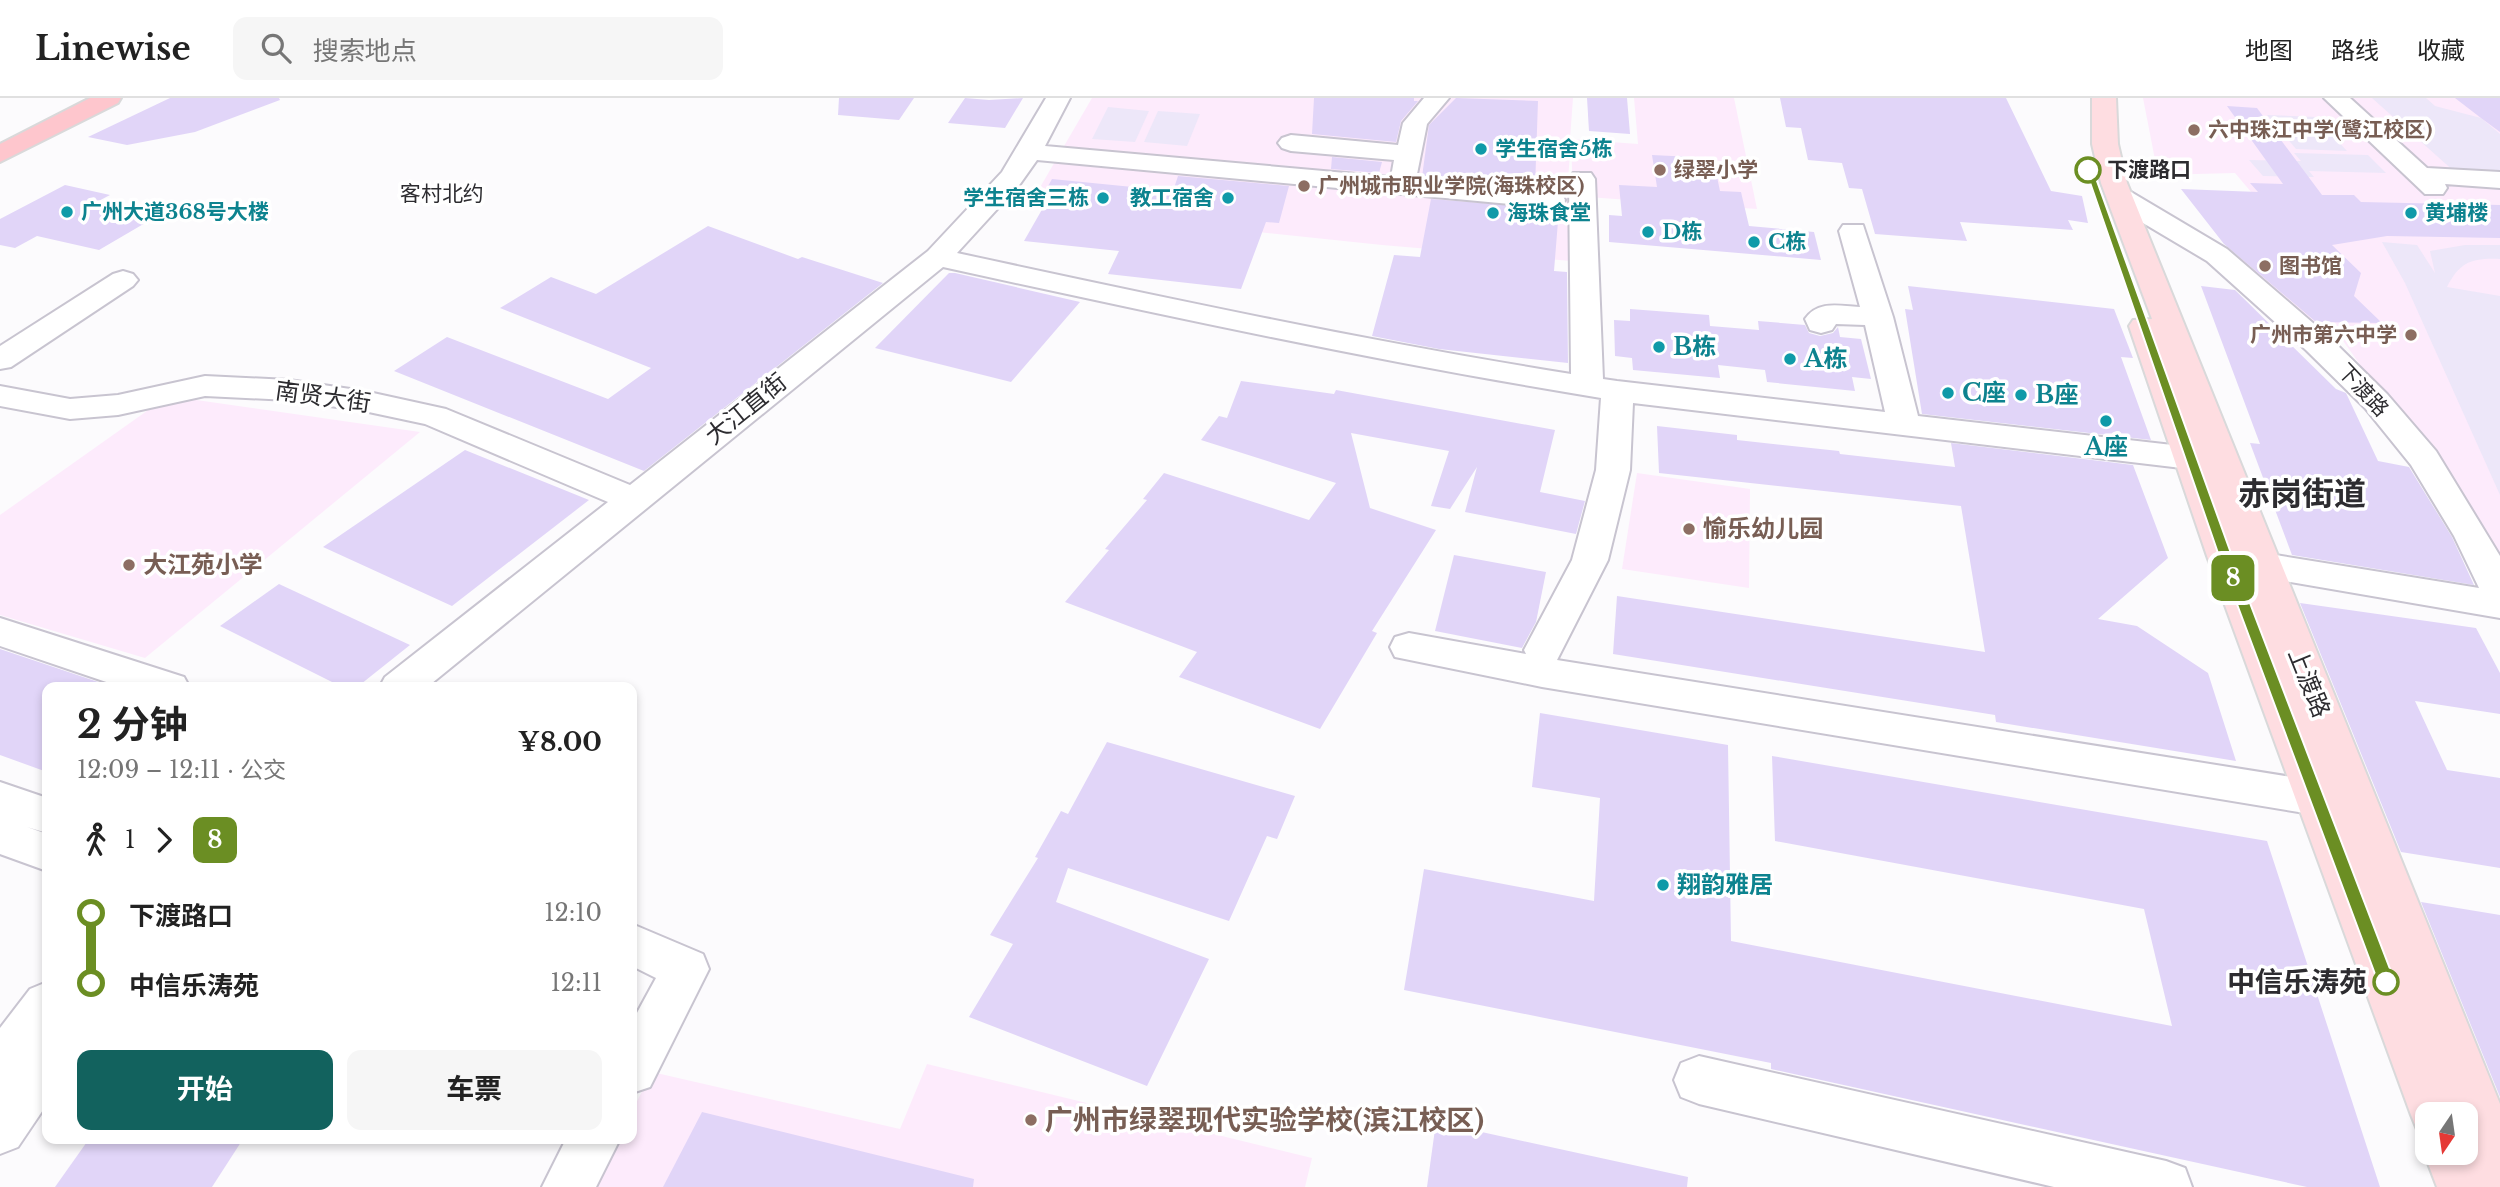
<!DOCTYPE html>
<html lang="zh">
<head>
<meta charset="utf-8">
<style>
  body { margin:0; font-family:"Libre Baskerville","Noto Sans SC",serif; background:#f6f6f6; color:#222; height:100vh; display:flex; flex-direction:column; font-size:26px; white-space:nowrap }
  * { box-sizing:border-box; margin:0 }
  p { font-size:23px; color:#767676 }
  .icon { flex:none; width:38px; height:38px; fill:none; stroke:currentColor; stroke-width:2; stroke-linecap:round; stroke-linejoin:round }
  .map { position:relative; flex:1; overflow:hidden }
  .sheet { position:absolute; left:42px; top:584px; width:595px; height:462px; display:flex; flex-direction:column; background:#fff; border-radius:14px; box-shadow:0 4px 10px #0003 }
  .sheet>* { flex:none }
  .badge { padding:0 14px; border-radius:10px; font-size:24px; line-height:46px }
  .needle { width:46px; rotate:193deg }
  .fabs { position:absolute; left:2415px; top:1004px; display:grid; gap:14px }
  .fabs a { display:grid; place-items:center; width:63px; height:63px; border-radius:14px; background:#fff; box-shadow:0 4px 10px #0003; font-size:35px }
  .map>.badge { position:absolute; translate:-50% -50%; box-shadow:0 0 0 4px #fff }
  .legs { display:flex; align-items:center; gap:10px; height:77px; padding:0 35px; font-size:23px }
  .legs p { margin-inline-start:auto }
  .head { display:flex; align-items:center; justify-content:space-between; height:119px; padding:0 35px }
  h1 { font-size:38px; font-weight:700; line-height:52px }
  .action { display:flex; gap:14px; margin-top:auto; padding:14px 35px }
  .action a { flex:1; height:80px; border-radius:14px; background:#12625e; color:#fff; font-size:28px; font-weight:700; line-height:80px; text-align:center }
  .action a+a { background:#f6f6f6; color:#222 }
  ul { padding:0 35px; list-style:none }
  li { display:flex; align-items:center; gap:24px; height:70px; font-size:26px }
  li i { display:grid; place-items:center; width:10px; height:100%; margin:0 9px; background:currentColor }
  li i::after { content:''; width:18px; height:18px; margin:-9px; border:5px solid; border-radius:50%; background:#fff }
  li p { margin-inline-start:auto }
  li:first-child i { background:linear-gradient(#0000 50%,currentColor 0) }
  li:last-child i { background:linear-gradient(currentColor 50%,#0000 0) }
  header { display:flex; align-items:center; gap:42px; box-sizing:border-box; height:98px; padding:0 35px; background:#fff; border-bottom:2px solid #e0e0e0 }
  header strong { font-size:33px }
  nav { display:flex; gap:38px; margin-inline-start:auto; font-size:24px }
  .search { width:490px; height:63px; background:#f6f6f6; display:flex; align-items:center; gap:18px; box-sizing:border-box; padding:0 24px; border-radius:14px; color:#767676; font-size:26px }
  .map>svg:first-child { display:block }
  .education { fill:#fdebfc }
  .green { fill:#ede7f9 }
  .building { fill:#e1d5f8 }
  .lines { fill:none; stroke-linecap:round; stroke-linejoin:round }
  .minor-casing { stroke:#c8c4d0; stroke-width:4 }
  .major-casing { stroke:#d9d9da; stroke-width:4 }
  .highway-casing { stroke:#d9d9da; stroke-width:4 }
  .minor { fill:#fff; fill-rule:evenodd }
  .major { fill:#fedde1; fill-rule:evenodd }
  .highway { fill:#fec6cd; fill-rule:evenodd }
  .line-1 { fill:#6b8e23; stroke:#fff; stroke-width:2 }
  .education-dot { fill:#8d6e63; stroke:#fff; stroke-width:2.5 }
  .culture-dot { fill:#0f9aa8; stroke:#fff; stroke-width:2.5 }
  .stop-1-dot { fill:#fff; stroke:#6b8e23; stroke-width:3.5 }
  .labels { text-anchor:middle; stroke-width:7; stroke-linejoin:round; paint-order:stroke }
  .far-education-label { font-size:21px; font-weight:bold; fill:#785e54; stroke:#fff; text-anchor:start }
  .far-culture-label { font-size:21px; font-weight:bold; fill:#0d838f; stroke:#fff; text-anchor:start }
  .far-stop-label { font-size:21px; font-weight:bold; fill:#2d2c30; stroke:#fff; text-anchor:start }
  .far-neighbourhood-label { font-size:21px; fill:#2d2c30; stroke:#fff }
  .far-street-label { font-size:21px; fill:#2d2c30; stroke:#fff }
  .culture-label { font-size:24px; font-weight:bold; fill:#0d838f; stroke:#fff; text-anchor:start }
  .street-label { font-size:24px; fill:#2d2c30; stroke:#fff }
  .education-label { font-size:24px; font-weight:bold; fill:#785e54; stroke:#fff; text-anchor:start }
  .near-stop-label { font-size:28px; font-weight:bold; fill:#2d2c30; stroke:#fff; text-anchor:end }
  .near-education-label { font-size:28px; font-weight:bold; fill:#785e54; stroke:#fff; text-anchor:start }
  .district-label { font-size:32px; font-weight:bold; fill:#2d2c30; stroke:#fff }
</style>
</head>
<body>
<header>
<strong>Linewise</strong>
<div class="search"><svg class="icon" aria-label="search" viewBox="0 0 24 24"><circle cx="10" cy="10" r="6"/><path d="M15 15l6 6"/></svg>搜索地点</div>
<nav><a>地图</a><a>路线</a><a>收藏</a></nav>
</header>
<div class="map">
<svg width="2500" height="1089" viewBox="0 0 2500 1089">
  <rect width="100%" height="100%" fill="#fcfbfd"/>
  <g class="education">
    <polygon points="1092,0 1573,0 1570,41 1638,46 1634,0 1734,0 1757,111 1573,98 1571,42 1567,95 1571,163 1382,147 1028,110"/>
    <polygon points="2143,0 2500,0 2500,476 2483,439 2341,240 2304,235 2237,159 2257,157 2263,108 2235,75 2158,77"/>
    <polygon points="168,298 420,334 145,560 0,517 0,417"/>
    <polygon points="1637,375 1750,391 1749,490 1622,471"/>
    <polygon points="927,966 1312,1060 1305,1089 592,1089 617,1041 632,1041 632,1013 652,974 900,1031"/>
  </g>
  <g class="green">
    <polygon points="2372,0 2426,0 2435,8 2481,20 2500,36 2500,78 2456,75"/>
    <polygon points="1108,9 1149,13 1135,44 1092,41"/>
    <polygon points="1158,13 1200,16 1187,48 1144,44"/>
    <polygon points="2267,17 2316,19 2347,53 2296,51"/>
    <polygon points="2294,55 2368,57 2386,75 2309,73 2314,79 2263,78 2249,62 2301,63"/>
    <path d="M 2382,144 L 2417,147 L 2435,175 L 2430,153 L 2465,147 L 2500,147 L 2500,161 C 2471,160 2460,164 2447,189 L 2500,198 L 2500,397 L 2405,185 Z"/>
  </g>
  <g class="building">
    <polygon points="170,0 279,0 280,2 195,34 127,47 88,39"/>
    <polygon points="839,0 914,0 899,22 838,17"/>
    <polygon points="965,0 989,2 1023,0 1005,30 948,25"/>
    <polygon points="1314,0 1414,0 1414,3 1418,3 1401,23 1396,44 1312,36"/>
    <polygon points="1456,0 1538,3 1535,90 1422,79 1429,27"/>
    <polygon points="1587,0 1627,0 1630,36 1589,33"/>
    <polygon points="1780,0 2006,0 2051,93 2082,98 2088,125 2068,122 2073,132 1960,124 1967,143 1875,136 1862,91 1849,90 1842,65 1808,62 1801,30 1786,29"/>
    <polygon points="2455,0 2500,0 2500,34 2481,20"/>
    <polygon points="2227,8 2257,10 2322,97 2354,97 2361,104 2500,107 2500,140 2387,138 2332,147 2361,175 2354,198 2382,225 2316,224 2224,146 2181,91 2258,94 2250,85 2283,86"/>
    <polygon points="1652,57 1713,60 1720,93 1741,94 1749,128 1814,134 1821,162 1609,144 1609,117 1622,118 1619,87 1657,89"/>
    <polygon points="1332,59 1382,64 1379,75 1331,71"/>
    <polygon points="1178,78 1289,88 1279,125 1266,124 1241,191 1108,176 1119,153 1024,143 1044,108 1037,108 1052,81 1173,93"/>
    <polygon points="65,87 110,97 91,107 152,121 99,152 37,138 15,150 0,147 0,121"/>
    <polygon points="1431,101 1559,111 1554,173 1567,174 1568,265 1439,251 1372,238 1394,157 1420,159"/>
    <polygon points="708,128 798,161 802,159 883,185 644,373 394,273 447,239 608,301 651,270 500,210 551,179 596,196"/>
    <polygon points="949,175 955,175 1080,204 1011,284 875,250"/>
    <polygon points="1908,188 2114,211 2133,260 2121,259 2151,342 1922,316 1905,211 1913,212"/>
    <polygon points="2201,188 2235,192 2336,291 2346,295 2378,363 2409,369 2452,439 2474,487 2292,457 2250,345 2260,346"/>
    <polygon points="1630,211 1709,217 1710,228 1759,232 1758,223 1805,227 1809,235 1820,238 1833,235 1838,229 1840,239 1861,241 1871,281 1852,279 1855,293 1767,284 1765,272 1718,267 1720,280 1633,272 1632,260 1615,258 1614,222 1630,223"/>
    <polygon points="1241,283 1334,296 1336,292 1555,332 1540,394 1585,403 1576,436 1465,414 1477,369 1450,411 1431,408 1449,353 1351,335 1370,410 1436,432 1372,533 1377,535 1320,631 1179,579 1197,554 1065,504 1109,452 1105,451 1147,402 1143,401 1164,375 1309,422 1336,385 1201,342 1219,318 1227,320"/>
    <polygon points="1657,328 1737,337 1737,342 1839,353 1840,356 1955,369 1951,345 2133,367 2168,460 2098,521 2137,528 2208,575 2236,663 1996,624 1995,617 1613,556 1617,498 1985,554 1961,408 1659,375"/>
    <polygon points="465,352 589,402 452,508 323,449"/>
    <polygon points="1454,457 1546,474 1536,524 1522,550 1435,533"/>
    <polygon points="279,486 410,547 356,590 344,590 220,528"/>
    <polygon points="2300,505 2476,530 2500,575 2500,616 2415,603 2447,672 2500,680 2500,770 2401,754"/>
    <polygon points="0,551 113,589 47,590 47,674 0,657"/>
    <polygon points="1540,615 1728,647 1731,843 2172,928 2144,811 1775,743 1772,658 2267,743 2380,1089 2307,1089 1771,971 1771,965 1404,892 1424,771 1594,803 1600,700 1532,689"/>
    <polygon points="1107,644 1295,698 1277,741 1267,738 1229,823 1068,770 1056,804 1209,861 1147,988 969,919 1013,846 990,837 1038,760 1035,759 1061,713 1068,716"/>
    <polygon points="2421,804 2500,817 2500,999"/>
    <polygon points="702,1014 974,1081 973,1089 663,1089"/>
    <polygon points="1436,1024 1688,1079 1687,1089 1427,1089"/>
    <polygon points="89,1041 243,1041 212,1089 55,1089"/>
  </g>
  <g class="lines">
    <g class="minor-casing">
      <g id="minor">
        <path d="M 1046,0 L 1070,0 L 1045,48 L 1391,79 L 1394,62 L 1291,53 L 1282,50 L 1278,45 L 1282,40 L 1291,37 L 1398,47 L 1403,25 L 1424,0 L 1449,0 L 1427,26 L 1416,81 L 1552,94 L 1562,96 L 1565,102 L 1562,108 L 1552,110 L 1037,62 L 1020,86 L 957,155 C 1161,199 1365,243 1571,276 L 1569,81 L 1573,75 L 1591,75 L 1595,81 L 1603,281 L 1617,283 L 1885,314 L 1865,227 L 1836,226 L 1832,232 L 1821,235 L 1810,232 L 1805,221 C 1818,202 1839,208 1860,209 L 1839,133 L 1843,127 L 1863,127 L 1893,219 L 1918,318 L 2190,349 L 2202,352 L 2207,360 L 2202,368 L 2190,371 L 1633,305 L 1630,372 L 1608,462 L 1557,562 L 2317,683 L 2332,688 L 2338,700 L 2332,712 L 2317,717 L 1542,589 L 1395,559 L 1390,549 L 1395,539 L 1409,535 L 1526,556 L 1524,552 L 1572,462 L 1596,372 L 1601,300 C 1380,264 1162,217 943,169 L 426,590 L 379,590 L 385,579 L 608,404 L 425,326 L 364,313 L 289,302 L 205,298 L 118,317 L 70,321 L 0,308 L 0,288 L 70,301 L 118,297 L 205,278 L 289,282 L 364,293 L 446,311 L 630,387 L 928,153 L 1002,74 Z"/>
        <polygon points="2324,0 2350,0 2427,70 2500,74 2500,90 2445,86 2447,90 2443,96 2425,96"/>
        <polygon points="2121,92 2131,94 2227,151 2328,238 2387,296 2436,353 2500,458 2500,520 2250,477 2245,468 2250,459 2263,455 2479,490 2454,438 2411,367 2365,310 2306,252 2207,163 2111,106 2108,100 2111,94"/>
        <polygon points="123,173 133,176 138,182 133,188 11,269 0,271 0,248 113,176"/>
        <polygon points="0,520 184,579 190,590 124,590 0,548"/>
        <polygon points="0,684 47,700 47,735 27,729 47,736 47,773 0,756 0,719 12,723 0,719"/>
        <polygon points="632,826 703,856 709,871 650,989 632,995 632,924 656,880 632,868"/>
        <polygon points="47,884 47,1006 18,1049 0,1056 0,930 30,891"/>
        <polygon points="1699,958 2166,1063 2185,1070 2192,1089 2054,1089 1699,1006 1681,999 1674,982 1681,965"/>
        <polygon points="566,1041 620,1041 596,1089 542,1089"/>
      </g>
    </g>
    <g class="major-casing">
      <polygon id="major" points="2092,0 2116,0 2118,46 2127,85 2500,1006 2500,1089 2437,1089 2424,1055 2427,1048 2427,1055 2466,1055 2466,1017 2427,1017 2427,1038 2418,1034 2411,1017 2207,458 2129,228 2133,222 2152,221 2101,85 2092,46"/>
    </g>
    <g class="highway-casing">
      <polygon id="highway" points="90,0 121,0 118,5 0,64 0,46"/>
    </g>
    <use href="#minor" class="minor"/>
    <use href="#major" class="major"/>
    <use href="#highway" class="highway"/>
  </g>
  <polygon class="line-1" points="2085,70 2093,72 2232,458 2395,884 2386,892 2378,884 2219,458"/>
  <g class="education-dot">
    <circle cx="2194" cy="32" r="7"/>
    <circle cx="1660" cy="72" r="7"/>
    <circle cx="1304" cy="88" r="7"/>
    <circle cx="2265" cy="168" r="7"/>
    <circle cx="2411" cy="237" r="7"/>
    <circle cx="1689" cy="431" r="7"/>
    <circle cx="129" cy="467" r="7"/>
    <circle cx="1031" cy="1022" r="7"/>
  </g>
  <g class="culture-dot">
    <circle cx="1481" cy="51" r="7"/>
    <circle cx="1103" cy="100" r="7"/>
    <circle cx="1228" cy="100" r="7"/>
    <circle cx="67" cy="114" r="7"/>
    <circle cx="1493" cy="115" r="7"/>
    <circle cx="2411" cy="115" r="7"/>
    <circle cx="1648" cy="134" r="7"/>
    <circle cx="1754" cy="144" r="7"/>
    <circle cx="1659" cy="249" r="7"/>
    <circle cx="1790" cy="261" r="7"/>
    <circle cx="1948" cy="295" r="7"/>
    <circle cx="2021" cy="297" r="7"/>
    <circle cx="2106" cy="323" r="7"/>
    <circle cx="1663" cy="787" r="7"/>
  </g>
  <g class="stop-1-dot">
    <circle cx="2088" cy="72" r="12"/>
    <circle cx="2386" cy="884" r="12"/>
  </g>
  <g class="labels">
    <g class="far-education-label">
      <text x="2208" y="39">六中珠江中学(鹭江校区)</text>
      <text x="1674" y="79">绿翠小学</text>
      <text x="1318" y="95">广州城市职业学院(海珠校区)</text>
      <text x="2279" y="175">图书馆</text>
      <text x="2397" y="244" text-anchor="end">广州市第六中学</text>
    </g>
    <g class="far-culture-label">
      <text x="1495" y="58">学生宿舍5栋</text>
      <text x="1089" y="107" text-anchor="end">学生宿舍三栋</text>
      <text x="1214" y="107" text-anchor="end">教工宿舍</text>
      <text x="81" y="121">广州大道368号大楼</text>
      <text x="1507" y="122">海珠食堂</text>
      <text x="2425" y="122">黄埔楼</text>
      <text x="1662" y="141">D栋</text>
      <text x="1768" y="151">C栋</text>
    </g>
    <g class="far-stop-label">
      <text x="2107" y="79">下渡路口</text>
    </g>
    <g class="far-neighbourhood-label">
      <text x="442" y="103">客村北约</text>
    </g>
    <g class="far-street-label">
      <text transform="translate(2363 292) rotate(47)" y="7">下渡路</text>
    </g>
    <g class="culture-label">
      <text x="1673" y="257">B栋</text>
      <text x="1804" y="269">A栋</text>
      <text x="1962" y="303">C座</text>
      <text x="2035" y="305">B座</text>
      <text x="2106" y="357" text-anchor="middle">A座</text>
      <text x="1677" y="795">翔韵雅居</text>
    </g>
    <g class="street-label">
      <text transform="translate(323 299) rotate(8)" y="8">南贤大街</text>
      <text transform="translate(746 311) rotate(-39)" y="8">大江直街</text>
      <text transform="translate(2309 585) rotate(68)" y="8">上渡路</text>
    </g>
    <g class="education-label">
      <text x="1703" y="439">愉乐幼儿园</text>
      <text x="143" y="475">大江苑小学</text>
    </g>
    <g class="near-stop-label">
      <text x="2367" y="894">中信乐涛苑</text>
    </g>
    <g class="near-education-label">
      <text x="1045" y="1032">广州市绿翠现代实验学校(滨江校区)</text>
    </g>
    <g class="district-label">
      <text x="2302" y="407">赤岗街道</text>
    </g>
  </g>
</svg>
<div class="fabs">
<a><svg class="needle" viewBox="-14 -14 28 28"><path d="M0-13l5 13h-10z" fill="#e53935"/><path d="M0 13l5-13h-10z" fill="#767676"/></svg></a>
</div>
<b class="badge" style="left:2233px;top:480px;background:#6b8e23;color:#fff">8</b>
<section class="sheet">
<div class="head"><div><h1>2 分钟</h1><p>12:09 – 12:11 · 公交</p></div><b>¥8.00</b></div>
<div class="legs"><svg class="icon" aria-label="walk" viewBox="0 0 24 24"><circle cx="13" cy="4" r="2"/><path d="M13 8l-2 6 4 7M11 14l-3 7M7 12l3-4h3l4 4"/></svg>1<svg class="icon" aria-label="forward" viewBox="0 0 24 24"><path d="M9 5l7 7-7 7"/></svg><b class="badge" style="background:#6b8e23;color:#fff">8</b></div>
<ul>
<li><i style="color:#6b8e23"></i><b>下渡路口</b><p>12:10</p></li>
<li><i style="color:#6b8e23"></i><b>中信乐涛苑</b><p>12:11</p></li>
</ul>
<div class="action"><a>开始</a><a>车票</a></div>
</section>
</div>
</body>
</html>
